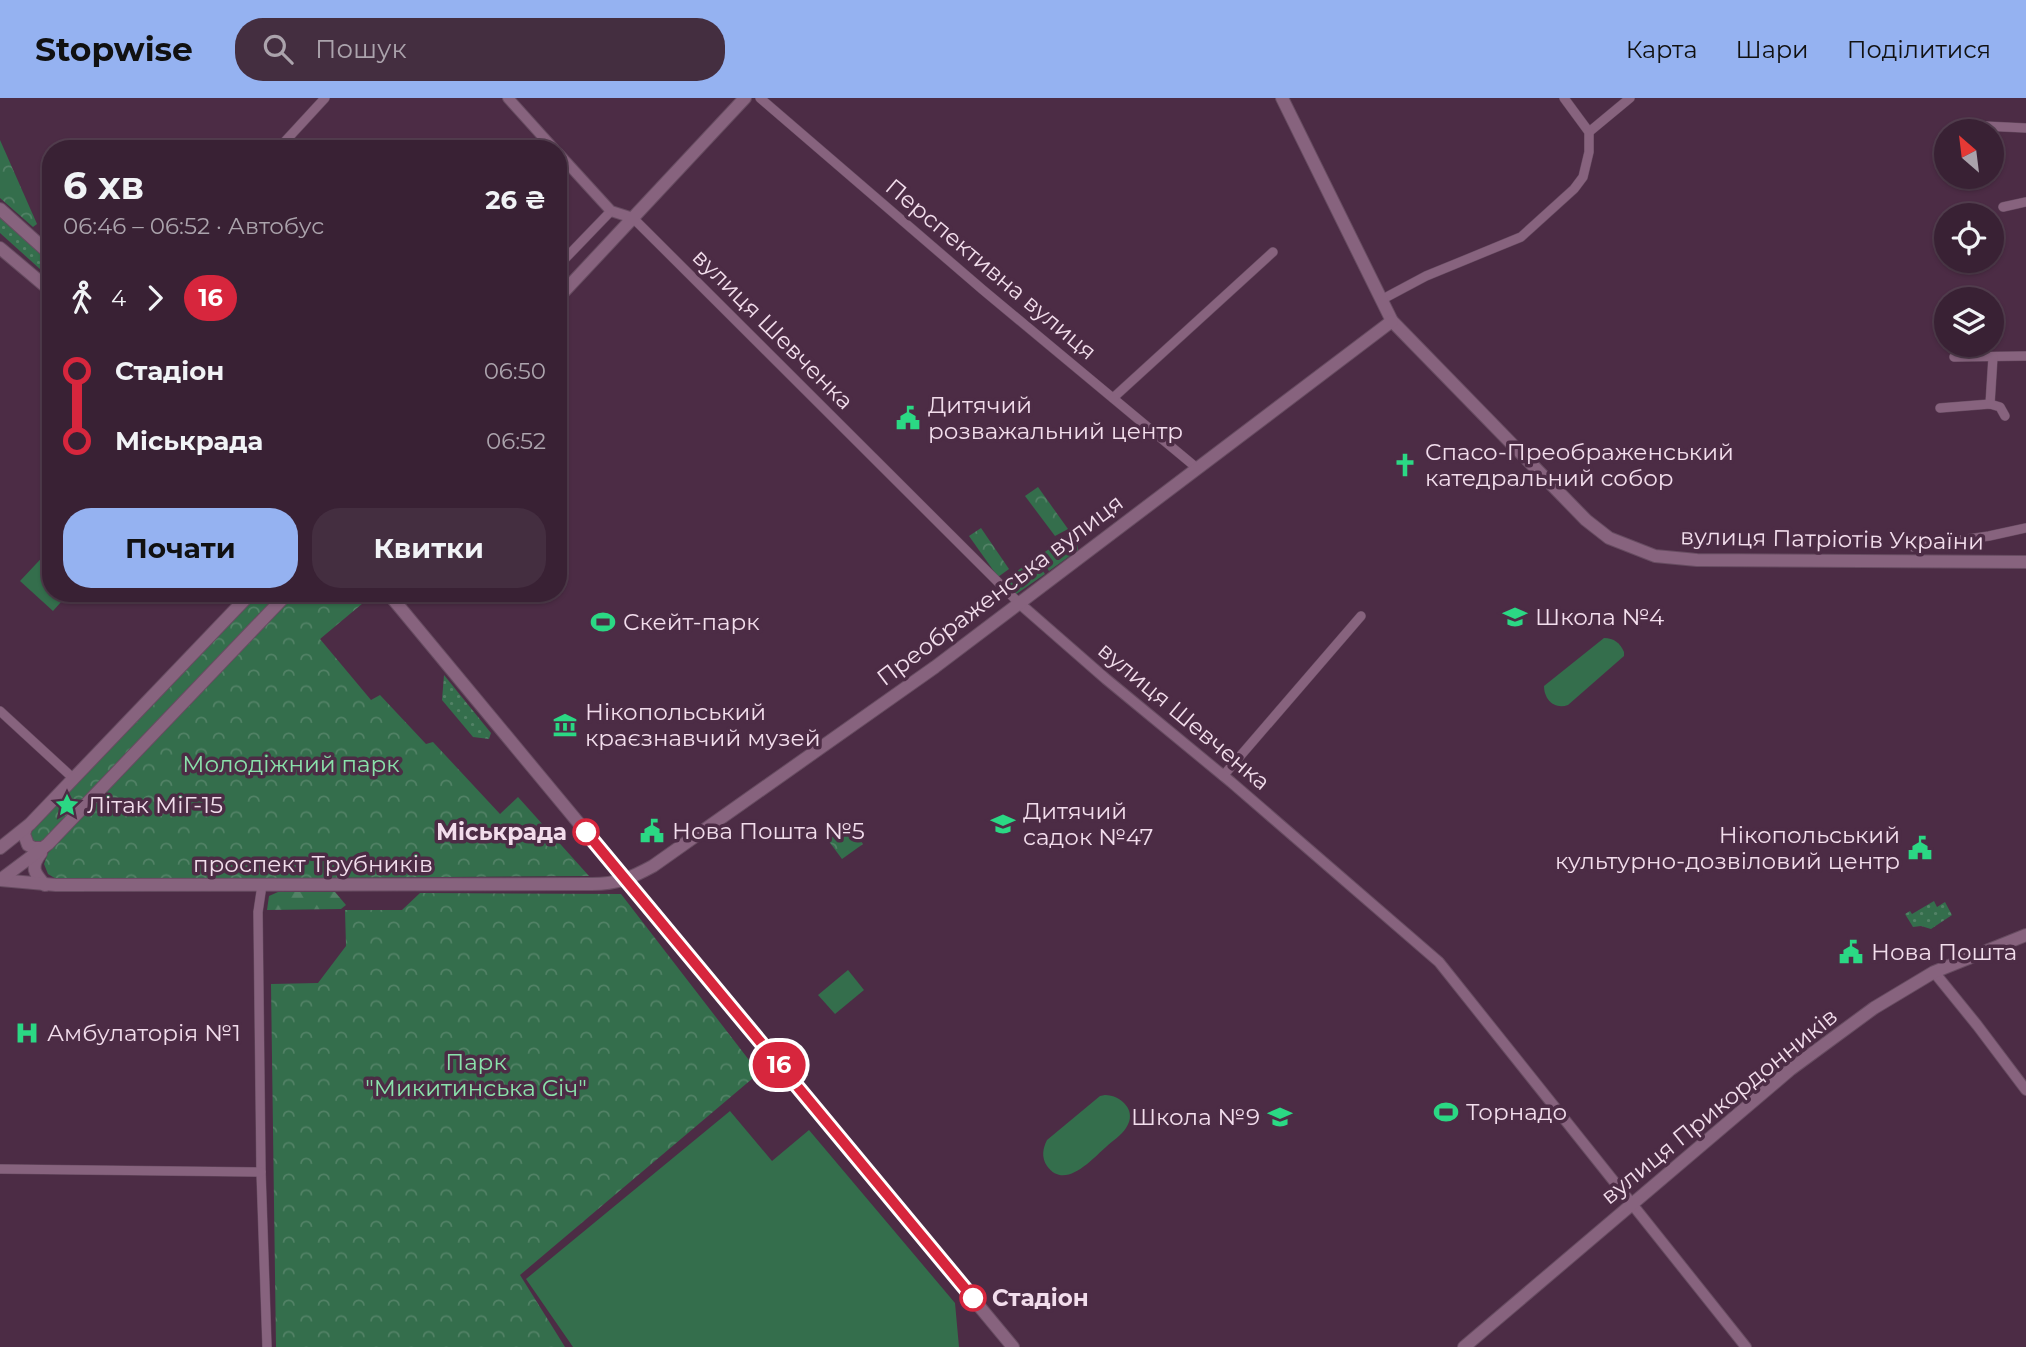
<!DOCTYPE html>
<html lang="uk">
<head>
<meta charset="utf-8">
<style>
  body { margin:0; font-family:Montserrat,sans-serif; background:#442e40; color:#f1f3f6; height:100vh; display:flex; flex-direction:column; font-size:26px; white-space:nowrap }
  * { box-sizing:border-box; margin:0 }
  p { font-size:23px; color:#aba3ac }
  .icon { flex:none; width:38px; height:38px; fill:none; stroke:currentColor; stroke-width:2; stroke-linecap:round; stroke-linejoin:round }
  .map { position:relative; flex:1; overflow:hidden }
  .details { position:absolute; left:42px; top:42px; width:525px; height:462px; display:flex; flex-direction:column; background:#392134; border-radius:28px; box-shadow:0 2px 5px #0004,0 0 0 2px #533e4f }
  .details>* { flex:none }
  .badge { padding:0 14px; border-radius:23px; font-size:24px; line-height:46px }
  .needle { width:46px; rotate:332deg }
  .controls { position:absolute; left:1934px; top:21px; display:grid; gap:14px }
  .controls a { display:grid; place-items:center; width:70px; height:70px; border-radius:50%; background:#392134; box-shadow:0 2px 5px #0004,0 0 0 2px #533e4f; font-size:35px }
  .map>.badge { position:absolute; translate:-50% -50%; box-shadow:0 0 0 4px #fff }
  .legs { display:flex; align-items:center; gap:10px; height:77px; padding:0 21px; font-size:23px }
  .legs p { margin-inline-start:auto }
  .overview { display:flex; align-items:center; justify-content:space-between; height:119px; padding:0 21px }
  h1 { font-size:38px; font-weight:700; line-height:52px }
  .cta { display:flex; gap:14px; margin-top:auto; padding:14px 21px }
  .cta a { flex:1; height:80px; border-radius:28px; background:#95b2f1; color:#111; font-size:28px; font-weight:700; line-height:80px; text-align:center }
  .cta a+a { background:#442e40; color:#f1f3f6 }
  ul { padding:0 21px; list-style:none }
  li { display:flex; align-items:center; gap:24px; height:70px; font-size:26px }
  li i { display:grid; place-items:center; width:10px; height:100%; margin:0 9px; background:currentColor }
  li i::after { content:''; width:18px; height:18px; margin:-9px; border:5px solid; border-radius:50%; background:#392134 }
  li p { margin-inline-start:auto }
  li:first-child i { background:linear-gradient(#0000 50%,currentColor 0) }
  li:last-child i { background:linear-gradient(currentColor 50%,#0000 0) }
  header { display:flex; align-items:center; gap:42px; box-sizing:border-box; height:98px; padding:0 35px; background:#95b2f1; color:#111 }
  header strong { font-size:33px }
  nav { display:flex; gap:38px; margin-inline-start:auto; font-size:24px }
  .search { width:490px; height:63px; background:#442e40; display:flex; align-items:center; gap:18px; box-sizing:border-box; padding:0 24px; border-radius:28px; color:#aba3ac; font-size:26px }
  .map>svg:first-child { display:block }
  .grass { fill:url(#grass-dots) }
  .forest { fill:url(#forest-firs) }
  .park { fill:url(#park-crowns) }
  .garden { fill:#346e4c }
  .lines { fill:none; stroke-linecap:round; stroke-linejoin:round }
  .minor-casing { stroke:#674c61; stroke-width:10 }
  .tertiary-casing { stroke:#674c61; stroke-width:12 }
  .secondary-casing { stroke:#674c61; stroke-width:14 }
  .minor { stroke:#87637e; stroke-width:9 }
  .tertiary { stroke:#87637e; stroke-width:10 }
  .secondary { stroke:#87637e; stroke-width:12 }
  .line-1-casing { stroke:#fff; stroke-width:16 }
  .line-1 { stroke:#d7263d; stroke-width:10 }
  .stop-1-dot { fill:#fff; stroke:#d7263d; stroke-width:3.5 }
  .labels { text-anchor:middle; stroke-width:7; stroke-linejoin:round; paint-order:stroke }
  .street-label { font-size:23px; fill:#f2ddec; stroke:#4c2c45 }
  .poi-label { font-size:23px; fill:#f2ddec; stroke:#4c2c45; text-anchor:start }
  .park-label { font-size:23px; fill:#8ae2ab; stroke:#4c2c45 }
  .stop-label { font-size:23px; font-weight:bold; fill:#f2ddec; stroke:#4c2c45; text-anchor:end }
</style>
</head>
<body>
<header>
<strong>Stopwise</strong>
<div class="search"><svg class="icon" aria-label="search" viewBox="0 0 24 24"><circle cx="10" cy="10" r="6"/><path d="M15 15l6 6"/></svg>Пошук</div>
<nav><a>Карта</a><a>Шари</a><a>Поділитися</a></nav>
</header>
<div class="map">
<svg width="2026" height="1249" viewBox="0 0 2026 1249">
  <defs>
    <pattern id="grass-dots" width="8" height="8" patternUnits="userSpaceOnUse" patternTransform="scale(1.75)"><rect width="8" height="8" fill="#346e4c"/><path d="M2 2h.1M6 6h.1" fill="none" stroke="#528266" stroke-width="1.8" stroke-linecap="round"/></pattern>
    <pattern id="forest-firs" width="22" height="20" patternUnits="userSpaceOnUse" patternTransform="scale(1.75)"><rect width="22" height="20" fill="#346e4c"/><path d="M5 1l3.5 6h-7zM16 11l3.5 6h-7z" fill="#528266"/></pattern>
    <pattern id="park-crowns" width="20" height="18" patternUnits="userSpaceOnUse" patternTransform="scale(1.75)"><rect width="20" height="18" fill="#346e4c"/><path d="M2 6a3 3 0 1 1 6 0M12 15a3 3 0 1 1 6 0" fill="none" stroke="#528266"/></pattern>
  </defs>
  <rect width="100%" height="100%" fill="#4c2c45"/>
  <g class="grass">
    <polygon points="0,117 51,162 51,181 0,135"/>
    <polygon points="444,577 491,635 489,641 473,639 442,602"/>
    <polygon points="1934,803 1937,809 1945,804 1952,817 1931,831 1921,828 1913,829 1905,816 1910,813 1912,816"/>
  </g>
  <polygon class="forest" points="278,794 335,794 346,807 341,811 267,812 269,798"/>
  <g class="park">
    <polygon points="0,42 37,126 33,129 0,100"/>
    <polygon points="1038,389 1068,431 1055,438 1025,398"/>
    <polygon points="981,430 1009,471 998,479 969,438"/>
    <polygon points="1071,436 1077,446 1078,452 1049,473 1039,458"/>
    <polygon points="1034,461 1045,476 1015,497 1003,483"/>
    <polygon points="255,495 280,495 40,746 35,746 28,735"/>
    <polygon points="295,495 375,495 320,541 371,602 380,597 426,646 433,644 500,716 518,699 589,778 58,782 48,776 44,766 48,755"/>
    <polygon points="849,727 863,746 842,761 828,742"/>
    <polygon points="420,795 621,796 759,975 520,1177 565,1249 276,1249 271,886 318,885 346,848 345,812 402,812"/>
  </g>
  <g class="garden">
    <polygon points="51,450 51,495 69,495 53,513 20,483"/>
    <path d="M 1604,540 C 1614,540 1620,545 1624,554 L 1624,558 L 1568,607 C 1554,612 1544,601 1544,588 Z"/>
    <polygon points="848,872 864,892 835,916 818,897"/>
    <path d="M 1105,997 C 1121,997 1138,1013 1126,1030 C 1122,1037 1112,1043 1106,1049 C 1092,1061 1065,1093 1047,1068 C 1041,1059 1043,1050 1047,1042 L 1100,998 Z"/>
    <polygon points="730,1013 772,1063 809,1032 955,1205 959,1249 573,1249 526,1181"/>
  </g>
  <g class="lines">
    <g class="minor-casing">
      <g id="minor">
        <polyline points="760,0 983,192 1198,371"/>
        <polyline points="1972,30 1984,28 2026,30"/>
        <polyline points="1589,34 1630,0"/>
        <polyline points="278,51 325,0"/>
        <polyline points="2003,109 2026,104"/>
        <polyline points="633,120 1019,505"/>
        <polyline points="558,168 611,113"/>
        <polyline points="1381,202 1426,178 1521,139 1574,91 1583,79 1589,54 1589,34 1564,0"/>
        <polyline points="1954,259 2026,258"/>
        <polyline points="1113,300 1273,154"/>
        <polyline points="1990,306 1993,259"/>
        <polyline points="1940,310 1990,306 2000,309 2005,318"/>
        <polyline points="1913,449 1989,438 2026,430"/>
        <polyline points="0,613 74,681"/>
        <polyline points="1223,678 1361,518"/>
        <polyline points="262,787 258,814 261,1074 267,1249"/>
        <polyline points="0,1071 261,1074"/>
      </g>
    </g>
    <g class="tertiary-casing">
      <g id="tertiary">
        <polyline points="508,0 554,51"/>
        <polyline points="558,55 611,113 633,120"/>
        <polyline points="1019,505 1106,581 1231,684 1439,864 1746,1249"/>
        <polyline points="1934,874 1977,927 2026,992"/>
      </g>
    </g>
    <g class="secondary-casing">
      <g id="secondary">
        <polyline points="1282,0 1392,223 1586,422 1609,440 1655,458 1697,462 2026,464"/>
        <polyline points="0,111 51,157"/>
        <polyline points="0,150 51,193"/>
        <polyline points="558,200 745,0"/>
        <polyline points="388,495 1013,1249"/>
        <polyline points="26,730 24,736 28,747 34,750 43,750"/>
        <polyline points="0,750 30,726 251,495"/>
        <path d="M 41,755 C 30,769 34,775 45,787"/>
        <path d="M 0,782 L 56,787 L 592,786 C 617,786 631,780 653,768 L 935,569 L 1392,223"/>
        <polyline points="0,782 48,746 288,495"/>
        <polyline points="1464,1249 1791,971 1874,910 1934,874 2026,837"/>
      </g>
    </g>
    <use href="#minor" class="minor"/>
    <use href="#tertiary" class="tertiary"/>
    <use href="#secondary" class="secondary"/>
  </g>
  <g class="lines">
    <g class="line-1-casing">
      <polyline id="line-1" points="586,734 973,1200"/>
    </g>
    <use href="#line-1" class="line-1"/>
  </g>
  <defs>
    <g id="civic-bare" transform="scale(1.89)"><path d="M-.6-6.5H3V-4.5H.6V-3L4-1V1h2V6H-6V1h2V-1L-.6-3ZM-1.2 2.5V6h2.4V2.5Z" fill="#2bd884" stroke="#4c2c45" stroke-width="2.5" paint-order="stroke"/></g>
    <g id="church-bare" transform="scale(1.89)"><path d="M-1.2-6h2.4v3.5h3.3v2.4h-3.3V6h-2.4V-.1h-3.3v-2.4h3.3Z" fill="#2bd884" stroke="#4c2c45" stroke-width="2.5" paint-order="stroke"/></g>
    <g id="school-bare" transform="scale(1.89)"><path d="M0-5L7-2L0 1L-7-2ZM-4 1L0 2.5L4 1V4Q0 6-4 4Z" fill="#2bd884" stroke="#4c2c45" stroke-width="2.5" paint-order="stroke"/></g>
    <g id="stadium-bare" transform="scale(1.89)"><path d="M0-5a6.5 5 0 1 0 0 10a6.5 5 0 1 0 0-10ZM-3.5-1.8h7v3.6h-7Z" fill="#2bd884" stroke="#4c2c45" stroke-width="2.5" paint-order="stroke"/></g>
    <g id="museum-bare" transform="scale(1.89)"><path d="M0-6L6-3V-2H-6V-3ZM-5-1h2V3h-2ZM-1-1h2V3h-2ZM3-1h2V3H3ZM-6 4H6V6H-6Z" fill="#2bd884" stroke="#4c2c45" stroke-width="2.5" paint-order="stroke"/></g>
    <g id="sight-bare" transform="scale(1.89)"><path d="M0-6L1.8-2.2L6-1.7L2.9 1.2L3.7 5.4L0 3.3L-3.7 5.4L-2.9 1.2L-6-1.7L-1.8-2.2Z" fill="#2bd884" stroke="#4c2c45" stroke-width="2.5" paint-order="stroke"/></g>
    <g id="hospital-bare" transform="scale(1.89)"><path d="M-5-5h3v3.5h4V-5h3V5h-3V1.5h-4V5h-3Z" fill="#2bd884" stroke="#4c2c45" stroke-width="2.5" paint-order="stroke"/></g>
  </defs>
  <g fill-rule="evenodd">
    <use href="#civic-bare" x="908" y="320"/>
    <use href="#church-bare" x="1405" y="367"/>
    <use href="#school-bare" x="1515" y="519"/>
    <use href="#stadium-bare" x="603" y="524"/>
    <use href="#museum-bare" x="565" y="627"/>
    <use href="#sight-bare" x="67" y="707"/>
    <use href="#school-bare" x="1003" y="726"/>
    <use href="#civic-bare" x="652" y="733"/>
    <use href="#civic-bare" x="1920" y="750"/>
    <use href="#civic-bare" x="1851" y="854"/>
    <use href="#hospital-bare" x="27" y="935"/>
    <use href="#stadium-bare" x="1446" y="1014"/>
    <use href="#school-bare" x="1280" y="1019"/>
  </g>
  <g class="stop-1-dot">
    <circle cx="586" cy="734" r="12"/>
    <circle cx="973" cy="1200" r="12"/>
  </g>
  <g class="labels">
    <g class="street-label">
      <text transform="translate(991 171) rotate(40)" y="8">Перспективна вулиця</text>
      <text transform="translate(773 231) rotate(45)" y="8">вулиця Шевченка</text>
      <text transform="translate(1832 441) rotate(1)" y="8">вулиця Патріотів України</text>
      <text transform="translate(1000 492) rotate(-37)" y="8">Преображенська вулиця</text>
      <text transform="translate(1184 618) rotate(40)" y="8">вулиця Шевченка</text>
      <text x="313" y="774">проспект Трубників</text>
      <text transform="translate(1719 1008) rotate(-39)" y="8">вулиця Прикордонників</text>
    </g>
    <g class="poi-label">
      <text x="928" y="315">Дитячий<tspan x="928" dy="26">розважальний центр</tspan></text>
      <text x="1425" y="362">Спасо-Преображенський<tspan x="1425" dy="26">катедральний собор</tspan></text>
      <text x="1535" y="527">Школа №4</text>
      <text x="623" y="532">Скейт-парк</text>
      <text x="585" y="622">Нiкопольський<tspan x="585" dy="26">краєзнавчий музей</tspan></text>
      <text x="87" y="715">Літак МіГ-15</text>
      <text x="1023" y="721">Дитячий<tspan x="1023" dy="26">садок №47</tspan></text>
      <text x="672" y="741">Нова Пошта №5</text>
      <text x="1900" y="745" text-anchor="end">Нікопольський<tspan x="1900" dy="26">культурно-дозвіловий центр</tspan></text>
      <text x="1871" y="862">Нова Пошта</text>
      <text x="47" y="943">Амбулаторія №1</text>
      <text x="1466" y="1022">Торнадо</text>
      <text x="1260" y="1027" text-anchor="end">Школа №9</text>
    </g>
    <g class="park-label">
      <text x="291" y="674">Молодіжний парк</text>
      <text x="476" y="972">Парк<tspan x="476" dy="26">"Микитинська Січ"</tspan></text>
    </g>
    <g class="stop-label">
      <text x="567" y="742">Міськрада</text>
      <text x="992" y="1208" text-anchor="start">Стадіон</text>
    </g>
  </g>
</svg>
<div class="controls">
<a><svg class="needle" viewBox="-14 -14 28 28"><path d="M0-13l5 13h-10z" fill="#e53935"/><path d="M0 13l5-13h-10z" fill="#aba3ac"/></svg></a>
<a><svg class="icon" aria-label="locate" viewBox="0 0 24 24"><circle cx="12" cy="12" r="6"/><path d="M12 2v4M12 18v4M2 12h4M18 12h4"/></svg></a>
<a><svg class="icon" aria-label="layers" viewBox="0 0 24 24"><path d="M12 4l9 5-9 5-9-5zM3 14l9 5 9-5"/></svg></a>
</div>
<b class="badge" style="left:779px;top:967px;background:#d7263d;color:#fff">16</b>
<section class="details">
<div class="overview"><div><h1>6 хв</h1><p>06:46 – 06:52 · Автобус</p></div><b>26 ₴</b></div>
<div class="legs"><svg class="icon" aria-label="walk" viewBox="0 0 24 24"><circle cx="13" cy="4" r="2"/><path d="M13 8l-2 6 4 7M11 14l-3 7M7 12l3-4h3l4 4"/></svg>4<svg class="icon" aria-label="forward" viewBox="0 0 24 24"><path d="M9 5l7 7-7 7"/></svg><b class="badge" style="background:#d7263d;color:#fff">16</b></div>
<ul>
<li><i style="color:#d7263d"></i><b>Стадіон</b><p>06:50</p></li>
<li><i style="color:#d7263d"></i><b>Міськрада</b><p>06:52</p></li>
</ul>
<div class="cta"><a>Почати</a><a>Квитки</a></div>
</section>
</div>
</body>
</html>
